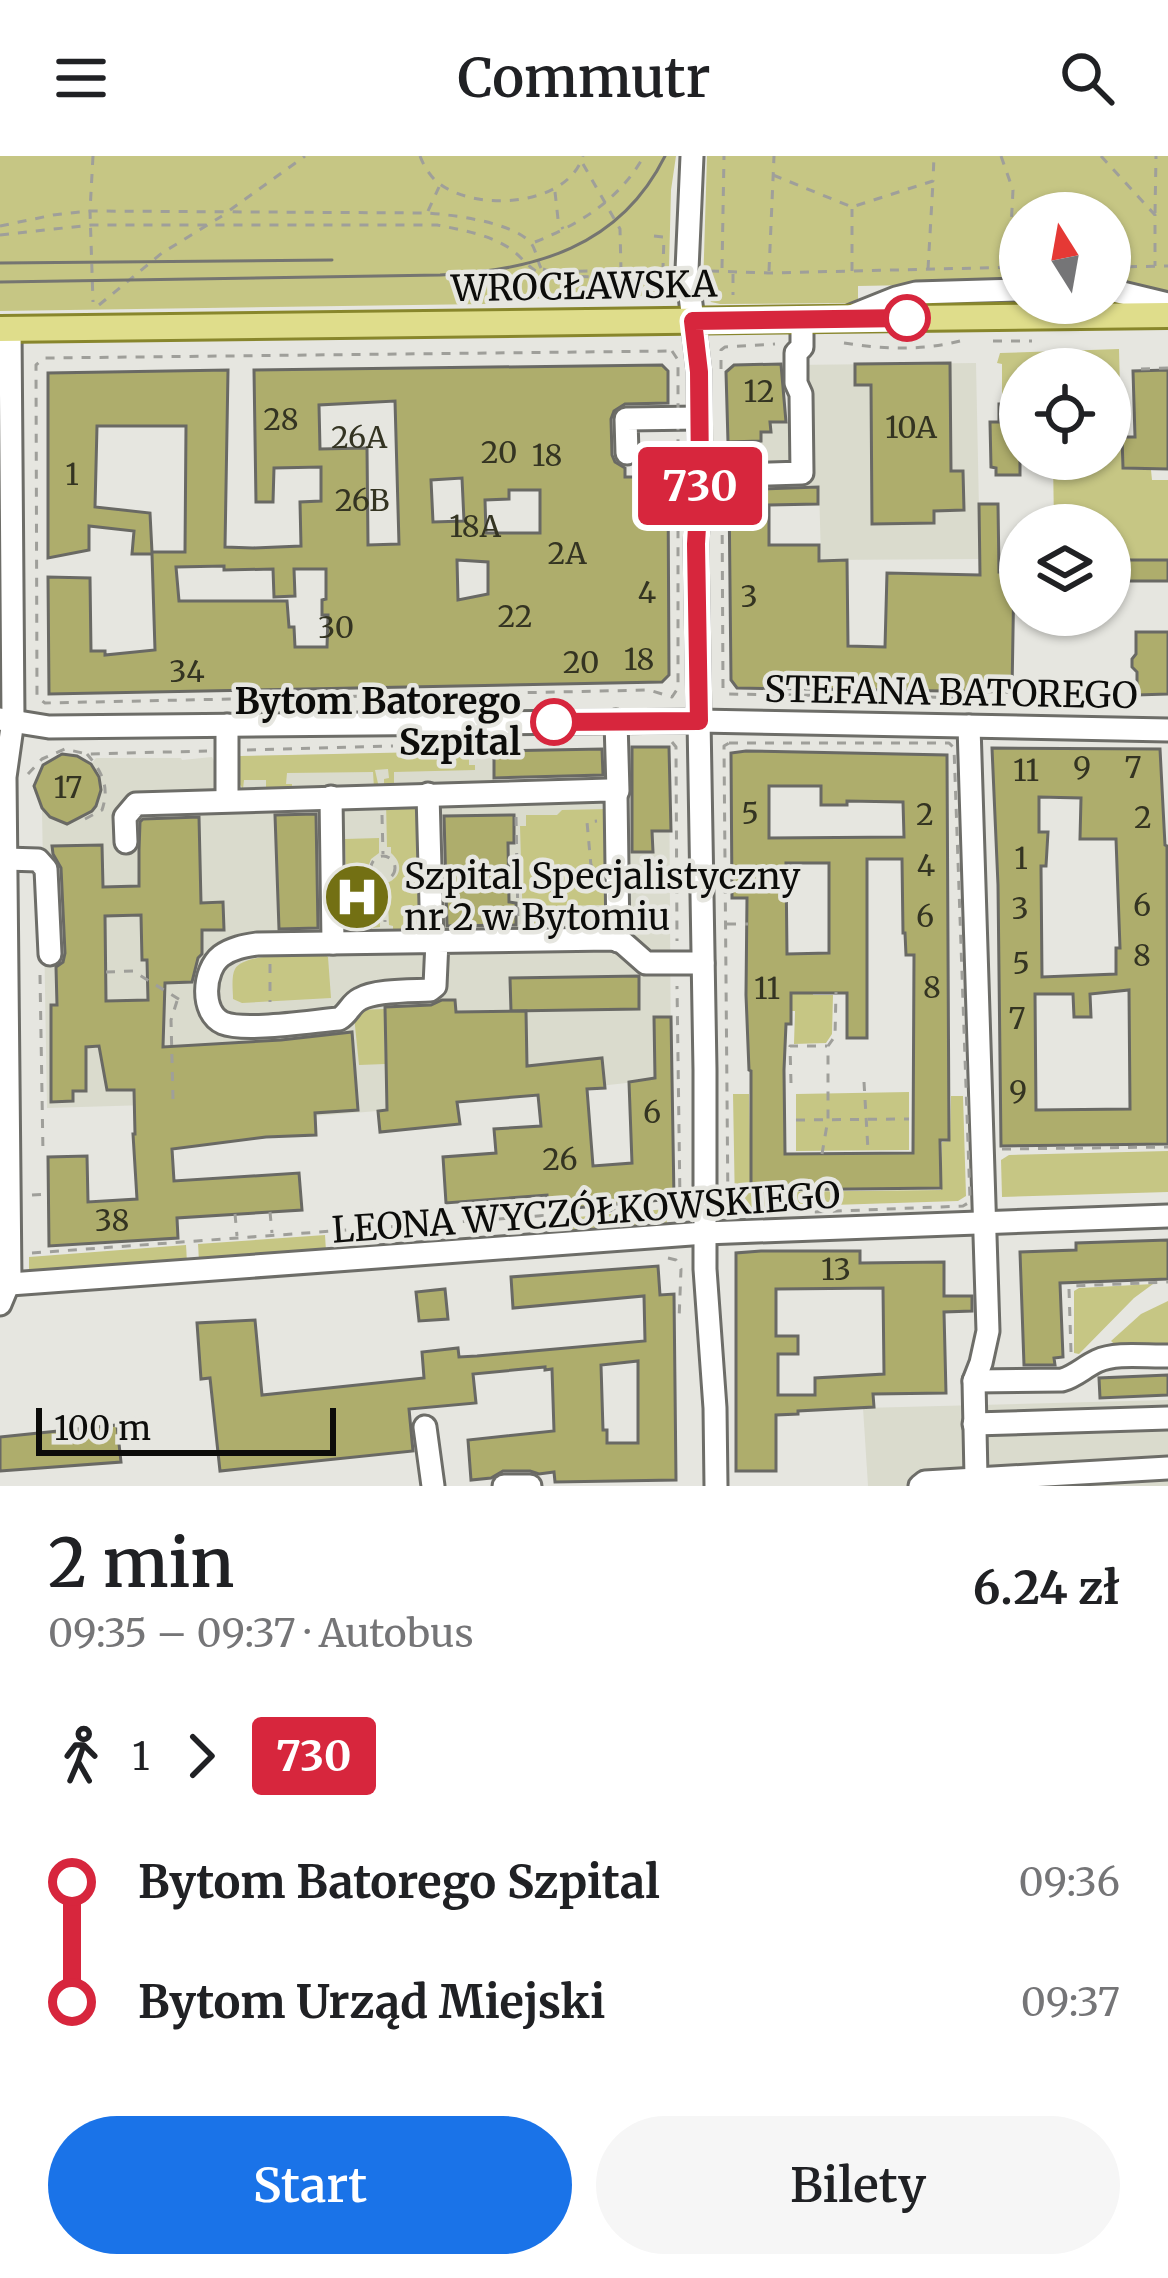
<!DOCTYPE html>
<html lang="pl">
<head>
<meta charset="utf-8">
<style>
  body { margin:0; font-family:Merriweather,serif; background:#f6f6f6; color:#202124; height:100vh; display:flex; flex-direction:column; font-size:45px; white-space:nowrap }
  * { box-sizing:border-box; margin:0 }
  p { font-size:39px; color:#757577 }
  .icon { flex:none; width:66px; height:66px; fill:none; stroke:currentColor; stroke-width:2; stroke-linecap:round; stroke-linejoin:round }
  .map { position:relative; height:1330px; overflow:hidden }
  .details { display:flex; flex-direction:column; background:#fff; flex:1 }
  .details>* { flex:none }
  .badge { padding:0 24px; border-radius:9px; font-size:42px; line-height:78px }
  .needle { width:78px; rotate:349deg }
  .tools { position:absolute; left:999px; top:36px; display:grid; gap:24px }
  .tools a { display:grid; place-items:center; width:132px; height:132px; border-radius:50%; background:#fff; box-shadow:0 3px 9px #0004; font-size:60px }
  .scale { position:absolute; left:36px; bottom:30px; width:300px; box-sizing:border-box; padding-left:12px; border:6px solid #0c0c0a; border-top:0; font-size:33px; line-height:42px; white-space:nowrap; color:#0c0c0a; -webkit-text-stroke:9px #e6e6e0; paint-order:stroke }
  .map>.badge { position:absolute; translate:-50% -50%; box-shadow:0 0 0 6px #fff }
  .legs { display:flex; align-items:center; gap:18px; height:132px; padding:0 48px; font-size:39px }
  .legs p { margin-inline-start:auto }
  .summary { display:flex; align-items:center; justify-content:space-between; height:204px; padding:0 48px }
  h1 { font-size:66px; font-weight:600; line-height:90px }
  .action { display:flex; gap:24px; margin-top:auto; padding:24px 48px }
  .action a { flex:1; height:138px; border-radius:72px; background:#1a73e8; color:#fff; font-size:48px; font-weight:600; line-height:138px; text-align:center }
  .action a+a { background:#f6f6f6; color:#202124 }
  ul { padding:0 48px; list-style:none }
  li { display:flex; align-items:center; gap:42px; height:120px; font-size:45px }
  li i { display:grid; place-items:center; width:18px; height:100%; margin:0 15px; background:currentColor }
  li i::after { content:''; width:30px; height:30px; margin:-15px; border:9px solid; border-radius:50%; background:#fff }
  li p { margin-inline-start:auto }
  li:first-child i { background:linear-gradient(#0000 50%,currentColor 0) }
  li:last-child i { background:linear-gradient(currentColor 50%,#0000 0) }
  header { display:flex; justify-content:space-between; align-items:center; height:156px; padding:0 48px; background:#fff; font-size:54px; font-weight:600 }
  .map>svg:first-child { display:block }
  .built { fill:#dadbcd }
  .green { fill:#c6c684 }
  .building { fill:#aead6c; stroke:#696964; stroke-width:3; fill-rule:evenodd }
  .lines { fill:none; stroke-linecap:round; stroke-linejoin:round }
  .minor-casing { stroke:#6d6d68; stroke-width:27 }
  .major-casing { stroke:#88862c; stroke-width:30 }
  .path { stroke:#9f9f9a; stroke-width:3; stroke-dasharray:9 9; stroke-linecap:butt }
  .minor { stroke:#fff; stroke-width:21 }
  .major { stroke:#dfdd8b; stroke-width:24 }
  .tram { stroke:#757571; stroke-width:3 }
  .line-1-casing { stroke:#fff; stroke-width:27 }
  .line-1 { stroke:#d7263d; stroke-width:18 }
  .stop-1-dot { fill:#fff; stroke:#d7263d; stroke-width:6 }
  .labels { text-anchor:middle; stroke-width:9; stroke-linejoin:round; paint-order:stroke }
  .number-label { font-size:30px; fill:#343422 }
  .street-label { font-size:36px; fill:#0c0c0a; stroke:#e6e6e0 }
  .stop-label { font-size:36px; font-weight:bold; fill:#0c0c0a; stroke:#e6e6e0; text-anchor:end }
  .poi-label { font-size:36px; fill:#0c0c0a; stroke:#e6e6e0; text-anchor:start }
</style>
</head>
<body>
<header><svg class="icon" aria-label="menu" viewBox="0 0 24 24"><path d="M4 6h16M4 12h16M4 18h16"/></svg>Commutr<svg class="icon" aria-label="search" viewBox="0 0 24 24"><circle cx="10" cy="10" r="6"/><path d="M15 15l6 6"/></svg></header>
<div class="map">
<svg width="1168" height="1330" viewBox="0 0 1168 1330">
  <rect width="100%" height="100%" fill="#e6e6e0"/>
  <g class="built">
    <polygon points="976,207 980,403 821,404 819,330 729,332 728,286 771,275 770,266 791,266 790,209"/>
    <polygon points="624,591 669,591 671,922 378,955 264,964 249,946 47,952 42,653 34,630 39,614 49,604 62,598 77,600 91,608 96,602 181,602 182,604 212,601 216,609 227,609 238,608 240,600 493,595 494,625 498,629 537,627 536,595 608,612"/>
    <polygon points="1168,1244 1168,1330 868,1330 863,1252"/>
  </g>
  <g class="green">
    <polygon points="0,0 676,0 671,34 669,112 664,126 654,137 646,140 552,141 484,148 0,155"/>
    <polygon points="707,0 1168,0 1168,138 1110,126 1110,57 1020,57 1020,127 858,130 858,145 855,147 720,148 711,146 703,132"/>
    <polygon points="1119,193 1122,313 1151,314 1152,324 1168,324 1168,403 1119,403 1119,400 1110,400 1110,369 1054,369 1053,303 1110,303 1110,213 1020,213 1020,247 1002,247 1002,208 997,207 1000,197"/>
    <polygon points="469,595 469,609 475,609 475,614 394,616 394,631 384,632 384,623 389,622 388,613 375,614 379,632 374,632 373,616 287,617 286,628 292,628 292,634 266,635 266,624 244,624 243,633 239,627 240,600"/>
    <path d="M 420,645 L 424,778 L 393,778 L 393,770 L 389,769 L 387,727 C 402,721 403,707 391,697 L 391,691 L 387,691 L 386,646 Z"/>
    <polygon points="609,653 608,749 560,750 559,771 523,772 520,670 526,670 526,659 557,659 562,654"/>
    <polygon points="379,682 379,697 371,703 367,714 372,724 379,727 380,771 372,772 372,778 343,778 339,769 347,762 345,683"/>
    <path d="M 325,799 L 328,801 L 331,842 L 242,847 L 233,843 C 233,835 231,820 235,813 C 244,796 307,799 325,799 Z"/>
    <polygon points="789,834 812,834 813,839 833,839 832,878 826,887 794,888 795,855 789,855"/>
    <polygon points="384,853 385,908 359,909 354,860 358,854"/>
    <polygon points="909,936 909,994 796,995 796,938"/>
    <polygon points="733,938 749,938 751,1036 941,1034 942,986 950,985 951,940 963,940 966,1040 958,1045 735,1052"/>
    <polygon points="1168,995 1168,1036 1002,1041 1001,1004 1009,999"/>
    <polygon points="666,1053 667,1069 556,1077 555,1063"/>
    <polygon points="325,1079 326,1095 199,1105 198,1088"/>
    <polygon points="186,1089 187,1106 29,1118 29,1101"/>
    <polygon points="1153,1128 1134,1142 1079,1198 1074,1197 1074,1135 1079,1132"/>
    <polygon points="1168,1145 1168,1191 1120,1193 1111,1185 1141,1158"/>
  </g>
  <g class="building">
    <polygon points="950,207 951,315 963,315 964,354 934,355 934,367 872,368 871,229 855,229 855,208"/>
    <polygon points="781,208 786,266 770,266 771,276 761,276 761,285 728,286 726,216 734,209"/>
    <path d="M 662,209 L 668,215 L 668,247 L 625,248 L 614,255 L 611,263 L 612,299 L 615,306 L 625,312 L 625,321 L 664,321 L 664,325 L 668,325 L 669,519 L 662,526 L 49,538 L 48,421 L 90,422 L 91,495 L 105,495 L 105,499 L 155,494 L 152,398 L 132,398 L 134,375 L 89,370 L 89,394 L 48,402 L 48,217 L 228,214 L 225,391 L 253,392 L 301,390 L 300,346 L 321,345 L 321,311 L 274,312 L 273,346 L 256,346 L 254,214 ZM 395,245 L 399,388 L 368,389 L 367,292 L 320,293 L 319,249 ZM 97,270 L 186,270 L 185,396 L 152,396 L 150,357 L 95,351 ZM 462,322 L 464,365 L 433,366 L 431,324 ZM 509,334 L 540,334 L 540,377 L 486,377 L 485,344 L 509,343 ZM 457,404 L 488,406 L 488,438 L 458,444 ZM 224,410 L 224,414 L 273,413 L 274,441 L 295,440 L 294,413 L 326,413 L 326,443 L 322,444 L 322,459 L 328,459 L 327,491 L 295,491 L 294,471 L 289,471 L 287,445 L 179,445 L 176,411 Z"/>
    <polygon points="1168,214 1168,313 1123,312 1122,281 1135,281 1133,215"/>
    <polygon points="999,248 1020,248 1020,319 996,319 996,312 991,311 990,266 999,266"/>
    <polygon points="818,331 818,348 769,349 769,389 819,389 819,405 847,404 848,490 885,491 887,417 980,419 979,348 998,348 999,416 1014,416 1012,536 737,532 731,524 729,334"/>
    <rect x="1126" y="404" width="42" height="21"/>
    <polygon points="1136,476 1168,476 1168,538 1137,539 1137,516 1132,511 1132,503 1136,498"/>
    <polygon points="632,591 669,591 671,675 652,675 653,696 632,696"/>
    <path d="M 992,592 L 1160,593 L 1165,689 L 1167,690 L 1168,988 L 1001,990 L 998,729 ZM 1039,641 L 1081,642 L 1080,683 L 1116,683 L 1120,792 L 1116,792 L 1116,818 L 1042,821 L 1041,710 L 1046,710 L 1048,676 L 1039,676 ZM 1129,834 L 1130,953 L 1036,954 L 1035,838 L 1073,838 L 1074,861 L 1091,861 L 1090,838 Z"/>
    <polygon points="602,593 603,619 494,622 494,595"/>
    <path d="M 746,595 L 947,599 L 949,984 L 940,984 L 941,1032 L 751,1034 L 751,915 L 749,914 L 746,839 L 747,742 L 732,742 L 731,597 ZM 769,630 L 821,630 L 821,649 L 847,649 L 847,645 L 903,646 L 904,681 L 769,682 ZM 867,703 L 902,703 L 903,777 L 905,777 L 906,799 L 914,799 L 913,997 L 785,998 L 784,914 L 786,868 L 791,868 L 791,837 L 847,837 L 847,882 L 867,882 ZM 786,707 L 829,707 L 829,797 L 787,798 Z"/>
    <polygon points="62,598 77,600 91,608 99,621 101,634 96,650 92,655 67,668 50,661 42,652 34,630 43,609"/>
    <polygon points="316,658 318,772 279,773 275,659"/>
    <polygon points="514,659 514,687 508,687 509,746 516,747 516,769 447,770 444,660"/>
    <path d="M 199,661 L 201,747 L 223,746 L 224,774 L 202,774 L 202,798 L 198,802 L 192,826 L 165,827 L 163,891 L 281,884 L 352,876 L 358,954 L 315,957 L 316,979 L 266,981 L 172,993 L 174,1025 L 299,1017 L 302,1054 L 177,1062 L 178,1082 L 49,1090 L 48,1001 L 87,1000 L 88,1046 L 137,1043 L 133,978 L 135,978 L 134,934 L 107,934 L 99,890 L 86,891 L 86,935 L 73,935 L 73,945 L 51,946 L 51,849 L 57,849 L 56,811 L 63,806 L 65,797 L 61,712 L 53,698 L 52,690 L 102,689 L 103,731 L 139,730 L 139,694 L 140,666 L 143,663 ZM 141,759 L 142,804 L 147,804 L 148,844 L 106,845 L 105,760 Z"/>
    <polygon points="639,820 639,853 511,855 510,822"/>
    <polygon points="442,844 455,844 456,856 526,855 527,910 602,902 605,932 587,933 593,1010 632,1007 629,926 655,922 654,861 671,861 674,1043 564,1053 548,1052 547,1039 446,1047 443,1001 496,997 494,973 541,970 538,939 457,946 460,968 380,976 378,955 387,954 385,851 431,849"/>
    <polygon points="1168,1084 1168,1123 1060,1127 1063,1201 1054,1202 1055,1209 1024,1209 1020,1096 1076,1094 1076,1087"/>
    <path d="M 761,1095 L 860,1095 L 860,1107 L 944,1106 L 944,1140 L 972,1140 L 972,1155 L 944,1156 L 946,1237 L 873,1238 L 874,1251 L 798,1255 L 798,1258 L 776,1259 L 776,1315 L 736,1315 L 736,1097 ZM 883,1132 L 884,1218 L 815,1222 L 815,1239 L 778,1239 L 778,1198 L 798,1198 L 798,1180 L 776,1180 L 776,1133 Z"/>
    <path d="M 658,1110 L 660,1139 L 674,1138 L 676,1324 L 555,1326 L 554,1316 L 539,1318 L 530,1315 L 503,1315 L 491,1322 L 471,1324 L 468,1284 L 554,1275 L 552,1213 L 545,1214 L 545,1211 L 473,1218 L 476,1247 L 409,1253 L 413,1295 L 220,1315 L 210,1222 L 201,1223 L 197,1167 L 255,1164 L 262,1239 L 424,1222 L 422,1196 L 458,1192 L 459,1201 L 477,1200 L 645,1185 L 644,1140 L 513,1152 L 511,1121 ZM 638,1205 L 638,1287 L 607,1287 L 607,1274 L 603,1274 L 601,1209 Z"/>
    <polygon points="445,1133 448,1163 419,1165 416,1136"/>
    <polygon points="1168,1219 1168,1239 1100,1242 1099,1222"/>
    <polygon points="117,1269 121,1306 0,1315 0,1281"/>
  </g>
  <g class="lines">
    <g class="minor-casing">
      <g id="minor">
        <polyline points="692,0 687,114 699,216 700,320 696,388 705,914 705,1113 715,1252 716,1330"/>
        <polyline points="1110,134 1168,148"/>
        <polyline points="851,160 896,142 916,137 1020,134"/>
        <polyline points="627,297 626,263 699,262"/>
        <polyline points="700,320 802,317 801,238 796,227 796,197 802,191 802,164"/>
        <polyline points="0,563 49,571 699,565 1168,574"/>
        <polyline points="227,569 227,644"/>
        <polyline points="969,570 988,1175 981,1207 974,1225 976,1321"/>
        <polyline points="428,638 432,785"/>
        <polyline points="616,638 618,635 616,565"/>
        <polyline points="331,641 333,787"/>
        <polyline points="126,686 125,661 136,648 609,634 616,638 618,785"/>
        <polyline points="6,703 38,704 46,713 50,798"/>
        <path d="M 437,785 L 435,830 L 430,834 C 411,835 375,834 360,843 C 350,848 349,857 339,863 C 313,865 245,876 223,867 C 200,857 203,814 221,800 C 232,792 244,790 257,788 L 611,783 L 621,785 L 646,807 L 703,807"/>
        <polyline points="10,1128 705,1077 1168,1060"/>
        <polyline points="0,1148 10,1124 5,621 13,564 10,173"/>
        <path d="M 974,1225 L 1062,1224 C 1076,1220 1084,1211 1097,1205 C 1117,1196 1147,1201 1168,1200"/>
        <polyline points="974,1268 1168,1262"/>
        <polyline points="425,1271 433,1330"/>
        <polyline points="504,1330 530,1330"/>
        <polyline points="920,1330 925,1326 1168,1312"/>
      </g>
    </g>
    <g class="major-casing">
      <polyline id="major" points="0,173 1168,159"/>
    </g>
    <g class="path">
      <polyline points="93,0 90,55 93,146"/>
      <path d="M 420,0 C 423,8 428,17 435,24 C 470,57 567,52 583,0"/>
      <polyline points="1001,0 1013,34 1009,110"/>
      <polyline points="1101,0 1155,59 1155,110"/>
      <polyline points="583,8 620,73 621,114"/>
      <polyline points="773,19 852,51 933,25 934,0"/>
      <polyline points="555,36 558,63 563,73"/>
      <polyline points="230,54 305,0"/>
      <polyline points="428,55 439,31"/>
      <polyline points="1155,57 1156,0"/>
      <path d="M 0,70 L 53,59 L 90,55 L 427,57 C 454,59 511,66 530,86 C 536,92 537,105 541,112"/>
      <path d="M 0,79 L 91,69 L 437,69 C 462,74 492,79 512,94 C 524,103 529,113 543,119 L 621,122"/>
      <polyline points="654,80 664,81 663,111"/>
      <path d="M 535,86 C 580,68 619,44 644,0"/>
      <polyline points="1110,111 1168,110"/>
      <polyline points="722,112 724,0"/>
      <polyline points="543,113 551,116 664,113"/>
      <polyline points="928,113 933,26"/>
      <polyline points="710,115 769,117 1020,111"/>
      <polyline points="769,115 774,0"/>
      <polyline points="852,115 852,53"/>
      <polyline points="733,118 733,139"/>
      <polyline points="621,124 621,144"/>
      <polyline points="470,126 509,123 534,115"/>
      <polyline points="99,149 162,97 222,60"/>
      <polyline points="993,185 1032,185"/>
      <path d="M 844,187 C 883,193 922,195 960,185"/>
      <polygon points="672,195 678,204 678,532 672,541 649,534 45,547 37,541 36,209 44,202"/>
      <polyline points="721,213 721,194 725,191 775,188"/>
      <polyline points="1141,213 1168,212"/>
      <polyline points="722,343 723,532 728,538 983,542 993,547"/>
      <polyline points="672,586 676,591 677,785"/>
      <polygon points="729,587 949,587 954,592 970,1043 968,1047 963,1050 739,1059 728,1055 724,590"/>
      <polyline points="247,594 393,590"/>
      <polyline points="28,618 42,603 65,593 87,598 207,595"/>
      <polyline points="382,659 383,698"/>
      <polyline points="516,661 518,765"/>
      <path d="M 85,663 L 102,654 C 110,630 102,616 87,598"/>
      <circle cx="383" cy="712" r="12"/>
      <polyline points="593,710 591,710 587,666 597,665"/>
      <polyline points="384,728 385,766"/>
      <polyline points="354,761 384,725"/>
      <polyline points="727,768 748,768"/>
      <polyline points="270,808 270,846"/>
      <polyline points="106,816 133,815 185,847"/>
      <polyline points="40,819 43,997"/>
      <polyline points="864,926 868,994"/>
      <polyline points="791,927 790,890 827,890"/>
      <polyline points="173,943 171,864 177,845"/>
      <polyline points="796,964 909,963"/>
      <polyline points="1002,993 1168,991"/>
      <polyline points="822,998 828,963 828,890 835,880 836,836"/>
      <polyline points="32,1039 48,1038"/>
      <polyline points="270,1056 272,1077"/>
      <polyline points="235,1058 237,1080"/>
      <polyline points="32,1097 675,1050 680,1046 677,830"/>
      <polyline points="668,1102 676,1104 681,1113 679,1164"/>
      <polyline points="1071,1196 1069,1133 1071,1130 1168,1126"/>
    </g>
    <use href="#minor" class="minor"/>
    <use href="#major" class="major"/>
    <g class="tram">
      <polyline points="0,107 332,104"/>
      <path d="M 0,126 L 440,119 C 534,115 620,91 665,0"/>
    </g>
  </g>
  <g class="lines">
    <g class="line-1-casing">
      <polyline id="line-1" points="554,566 699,565 696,388 700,320 699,216 693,165 907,162"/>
    </g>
    <use href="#line-1" class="line-1"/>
  </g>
  <defs>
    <g id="hospital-disc" transform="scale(3.45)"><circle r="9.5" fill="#737013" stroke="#e6e6e0"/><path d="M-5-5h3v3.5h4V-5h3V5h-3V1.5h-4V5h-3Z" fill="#fff"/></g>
  </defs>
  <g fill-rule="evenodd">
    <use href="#hospital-disc" x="357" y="741"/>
  </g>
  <g class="stop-1-dot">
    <circle cx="907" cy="162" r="21"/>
    <circle cx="554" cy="566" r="21"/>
  </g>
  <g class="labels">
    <g class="number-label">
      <text x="759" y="246">12</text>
      <text x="281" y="274">28</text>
      <text x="911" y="282">10A</text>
      <text x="359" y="292">26A</text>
      <text x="499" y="307">20</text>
      <text x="547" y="310">18</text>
      <text x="72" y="329">1</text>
      <text x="362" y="355">26B</text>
      <text x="475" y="381">18A</text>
      <text x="567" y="408">2A</text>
      <text x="647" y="447">4</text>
      <text x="749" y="451">3</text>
      <text x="515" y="471">22</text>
      <text x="336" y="482">30</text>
      <text x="639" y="514">18</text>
      <text x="581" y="517">20</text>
      <text x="187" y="526">34</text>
      <text x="1082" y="622">9</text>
      <text x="1133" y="622">7</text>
      <text x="1026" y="625">11</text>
      <text x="68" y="642">17</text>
      <text x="750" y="668">5</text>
      <text x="925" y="669">2</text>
      <text x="1143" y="672">2</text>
      <text x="1021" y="713">1</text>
      <text x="926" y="720">4</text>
      <text x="1142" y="760">6</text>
      <text x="1020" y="763">3</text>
      <text x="925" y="771">6</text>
      <text x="1142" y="810">8</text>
      <text x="1021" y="818">5</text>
      <text x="932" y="842">8</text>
      <text x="767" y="843">11</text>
      <text x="1017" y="873">7</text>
      <text x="1018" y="946">9</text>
      <text x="652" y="967">6</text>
      <text x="560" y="1014">26</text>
      <text x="112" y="1075">38</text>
      <text x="836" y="1124">13</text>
    </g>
    <g class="street-label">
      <text transform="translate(584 130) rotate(-1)" y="13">WROCŁAWSKA</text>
      <text transform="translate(951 536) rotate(1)" y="13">STEFANA BATOREGO</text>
      <text transform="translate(586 1056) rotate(-4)" y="13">LEONA WYCZÓŁKOWSKIEGO</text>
    </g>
    <g class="stop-label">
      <text x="521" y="558">Bytom Batorego<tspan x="521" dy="41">Szpital</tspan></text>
    </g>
    <g class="poi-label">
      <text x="404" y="733">Szpital Specjalistyczny<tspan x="404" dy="41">nr 2 w Bytomiu</tspan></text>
    </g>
  </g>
</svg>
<div class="tools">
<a><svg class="needle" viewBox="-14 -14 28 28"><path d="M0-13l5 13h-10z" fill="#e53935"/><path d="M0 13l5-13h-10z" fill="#757577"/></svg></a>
<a><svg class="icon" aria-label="locate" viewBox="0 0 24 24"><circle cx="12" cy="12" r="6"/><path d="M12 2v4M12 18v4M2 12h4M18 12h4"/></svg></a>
<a><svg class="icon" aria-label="layers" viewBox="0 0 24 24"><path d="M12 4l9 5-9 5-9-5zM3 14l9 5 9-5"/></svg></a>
</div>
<div class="scale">100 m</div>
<b class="badge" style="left:700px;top:330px;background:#d7263d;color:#fff">730</b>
</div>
<section class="details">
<div class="summary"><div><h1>2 min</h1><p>09:35 – 09:37 · Autobus</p></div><b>6.24 zł</b></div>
<div class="legs"><svg class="icon" aria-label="walk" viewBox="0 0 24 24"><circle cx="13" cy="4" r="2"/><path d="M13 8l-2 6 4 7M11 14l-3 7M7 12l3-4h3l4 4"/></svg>1<svg class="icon" aria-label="forward" viewBox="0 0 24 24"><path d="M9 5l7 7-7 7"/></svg><b class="badge" style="background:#d7263d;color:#fff">730</b></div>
<ul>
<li><i style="color:#d7263d"></i><b>Bytom Batorego Szpital</b><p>09:36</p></li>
<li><i style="color:#d7263d"></i><b>Bytom Urząd Miejski</b><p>09:37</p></li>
</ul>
<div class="action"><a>Start</a><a>Bilety</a></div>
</section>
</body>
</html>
